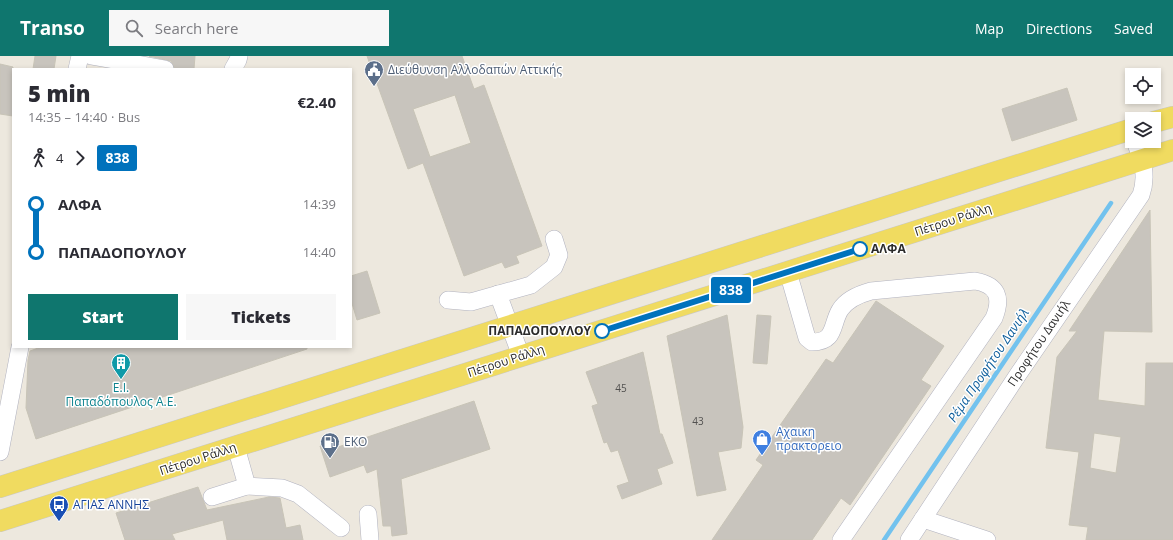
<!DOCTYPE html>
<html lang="en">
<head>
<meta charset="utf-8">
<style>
  body { margin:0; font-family:"Open Sans",sans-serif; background:#f7f7f7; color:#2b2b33; height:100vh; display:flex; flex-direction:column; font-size:15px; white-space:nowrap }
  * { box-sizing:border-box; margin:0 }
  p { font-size:13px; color:#7c7c81 }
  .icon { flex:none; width:22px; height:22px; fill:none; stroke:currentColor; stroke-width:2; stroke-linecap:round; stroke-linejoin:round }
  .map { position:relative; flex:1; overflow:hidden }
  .panel { position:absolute; left:12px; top:12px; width:340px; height:280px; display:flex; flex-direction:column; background:#fff; border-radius:0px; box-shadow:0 2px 6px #0003 }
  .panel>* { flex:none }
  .badge { padding:0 8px; border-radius:3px; font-size:14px; line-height:26px }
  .buttons { position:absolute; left:1125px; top:12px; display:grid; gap:8px }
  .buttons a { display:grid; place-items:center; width:36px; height:36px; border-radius:0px; background:#fff; box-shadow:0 2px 6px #0003; font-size:20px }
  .map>.badge { position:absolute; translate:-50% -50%; box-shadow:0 0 0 2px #fff }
  .legs { display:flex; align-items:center; gap:6px; height:44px; padding:0 16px; font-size:13px }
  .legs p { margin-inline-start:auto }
  .overview { display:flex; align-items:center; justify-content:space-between; height:68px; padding:0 16px }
  h1 { font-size:22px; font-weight:800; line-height:30px }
  .cta { display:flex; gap:8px; margin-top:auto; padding:8px 16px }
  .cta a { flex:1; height:46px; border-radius:0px; background:#0f766e; color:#fff; font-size:16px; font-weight:800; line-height:46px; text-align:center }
  .cta a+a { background:#f7f7f7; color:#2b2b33 }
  ul { padding:0 16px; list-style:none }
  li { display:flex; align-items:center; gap:14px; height:48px; font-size:15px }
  li i { display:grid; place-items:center; width:6px; height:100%; margin:0 5px; background:currentColor }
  li i::after { content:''; width:10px; height:10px; margin:-5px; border:3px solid; border-radius:50%; background:#fff }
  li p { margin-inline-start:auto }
  li:first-child i { background:linear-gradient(#0000 50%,currentColor 0) }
  li:last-child i { background:linear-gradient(currentColor 50%,#0000 0) }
  header { display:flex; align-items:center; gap:24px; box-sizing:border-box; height:56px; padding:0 20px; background:#0f766e; color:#fff }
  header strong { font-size:19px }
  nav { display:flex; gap:22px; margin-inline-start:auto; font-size:14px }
  .search { width:280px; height:36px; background:#f7f7f7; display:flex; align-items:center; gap:10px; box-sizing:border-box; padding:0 14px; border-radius:0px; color:#7c7c81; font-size:15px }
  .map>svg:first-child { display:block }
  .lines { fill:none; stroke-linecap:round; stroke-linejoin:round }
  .stream { stroke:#72c2ee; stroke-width:4.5 }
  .building { fill:#c8c4bd; stroke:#c8c4b7; fill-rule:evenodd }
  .minor-casing { stroke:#b1b2bf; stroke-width:18 }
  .major-casing { stroke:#c8c8c8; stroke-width:22 }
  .minor { stroke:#fff; stroke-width:17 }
  .major { stroke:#f0db60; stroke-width:21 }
  .line-1-casing { stroke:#fff; stroke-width:9 }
  .line-1 { stroke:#0072bc; stroke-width:6 }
  .stop-1-dot { fill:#fff; stroke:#0072bc; stroke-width:2 }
  .labels { text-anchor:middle; stroke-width:3; stroke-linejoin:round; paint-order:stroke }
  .number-label { font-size:10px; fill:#525150 }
  .service-label { font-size:12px; fill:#4e5e75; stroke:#fff; text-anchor:start }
  .street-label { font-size:12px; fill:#2b2b2b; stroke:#fff }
  .stop-label { font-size:12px; font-weight:bold; fill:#2b2b2b; stroke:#fff; text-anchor:start }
  .culture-label { font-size:12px; fill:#0d838f; stroke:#fff }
  .shop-label { font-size:12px; fill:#366cbe; stroke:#fff; text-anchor:start }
  .transit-label { font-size:12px; fill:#164399; stroke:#fff; text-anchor:start }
  .water-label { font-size:13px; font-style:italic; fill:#0f5f9c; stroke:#fff }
</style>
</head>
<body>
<header>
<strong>Transo</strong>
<div class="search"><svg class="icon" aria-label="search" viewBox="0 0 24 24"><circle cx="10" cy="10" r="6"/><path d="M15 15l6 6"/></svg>Search here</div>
<nav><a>Map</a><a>Directions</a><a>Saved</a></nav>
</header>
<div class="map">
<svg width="1173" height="484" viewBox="0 0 1173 484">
  <rect width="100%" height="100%" fill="#ede8de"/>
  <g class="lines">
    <polyline class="stream" points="884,484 1111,147"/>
  </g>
  <g class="building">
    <polygon points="35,0 56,0 54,13 33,13"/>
    <polygon points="149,0 195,0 194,13 175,13 171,5"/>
    <path d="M 367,0 L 462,0 L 474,33 L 484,29 L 542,190 L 516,200 L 519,207 L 505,212 L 502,206 L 464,220 L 423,107 L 408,113 ZM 455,39 L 471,87 L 430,101 L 413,53 Z"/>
    <polygon points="0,8 13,11 13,60 0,58"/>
    <polygon points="1067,32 1077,64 1012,85 1002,53"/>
    <path d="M 1150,154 L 1152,276 L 1104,275 L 1098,344 L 1145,350 L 1146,307 L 1173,307 L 1173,484 L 1086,484 L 1088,471 L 1069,469 L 1079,396 L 1046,392 L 1057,301 L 1077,275 L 1069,275 ZM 1094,377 L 1121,381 L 1116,417 L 1090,412 Z"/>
    <polygon points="367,215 380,257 357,264 351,244 351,220"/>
    <polygon points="876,245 944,290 921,324 931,330 850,449 841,442 812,484 712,484 763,409 756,404 826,303 833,307"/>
    <polygon points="727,259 743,371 741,392 718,396 726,434 697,440 667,280"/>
    <polygon points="757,259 771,260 767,308 753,307"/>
    <polygon points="41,291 307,291 307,293 36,383 26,352 28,304 30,295"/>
    <polygon points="643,296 660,378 662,378 673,407 657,413 662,428 622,443 617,430 629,426 618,394 611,396 607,386 604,387 592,350 598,348 586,316"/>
    <polygon points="474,345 490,393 401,423 407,478 392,480 391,470 383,470 377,413 367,417 364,409 330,421 320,390 336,384 338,391"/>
    <polygon points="198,431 207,454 269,441 280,442 286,472 300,469 303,484 227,484 223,464 172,478 175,484 125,484 116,457"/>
  </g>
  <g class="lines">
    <g class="minor-casing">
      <g id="minor">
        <polyline points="91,0 165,13"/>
        <polyline points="77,13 80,0"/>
        <polyline points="233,13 238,4 239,0"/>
        <path d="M 788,216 L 807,282 L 812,286 C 836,286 831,269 840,254 C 847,243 860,238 871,235 L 975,225 C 998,229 1002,242 994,262 L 841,484"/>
        <polyline points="498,238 521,300"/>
        <polyline points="448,244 471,246 531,229 554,211 559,199 554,183"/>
        <polyline points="236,391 247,430 282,432 298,438 341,472"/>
        <polyline points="0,396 20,291"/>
        <polyline points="212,441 247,430"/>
        <polyline points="368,458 370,484"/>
        <polyline points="923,463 987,484"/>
        <path d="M 909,484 L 1019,317 L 1141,139 C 1148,119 1142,104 1135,85"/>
      </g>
    </g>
    <g class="major-casing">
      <g id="major">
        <polyline points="1154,66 1173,61"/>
        <polyline points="0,431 1132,73"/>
        <polyline points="0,465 1173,94"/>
      </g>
    </g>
    <use href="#minor" class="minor"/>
    <use href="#major" class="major"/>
  </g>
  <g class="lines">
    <g class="line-1-casing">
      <polyline id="line-1" points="602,275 860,193"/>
    </g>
    <use href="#line-1" class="line-1"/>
  </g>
  <defs>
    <g id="civic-pin" transform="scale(1)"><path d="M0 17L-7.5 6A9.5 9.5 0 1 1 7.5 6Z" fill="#5c6f8a" stroke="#fff"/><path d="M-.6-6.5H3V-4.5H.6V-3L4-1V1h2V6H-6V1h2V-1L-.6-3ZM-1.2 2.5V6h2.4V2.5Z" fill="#fff"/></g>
    <g id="building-pin" transform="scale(1)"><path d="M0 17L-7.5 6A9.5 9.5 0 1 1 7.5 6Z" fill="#0f9aa8" stroke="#fff"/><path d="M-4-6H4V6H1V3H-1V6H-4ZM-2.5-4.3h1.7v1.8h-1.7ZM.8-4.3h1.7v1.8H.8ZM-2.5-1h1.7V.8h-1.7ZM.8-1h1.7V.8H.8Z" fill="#fff"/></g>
    <g id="shop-pin" transform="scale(1)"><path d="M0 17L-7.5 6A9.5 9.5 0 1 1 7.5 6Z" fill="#3f7fe0" stroke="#fff"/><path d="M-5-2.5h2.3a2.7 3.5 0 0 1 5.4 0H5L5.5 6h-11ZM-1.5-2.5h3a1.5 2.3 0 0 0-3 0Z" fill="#fff"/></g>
    <g id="fuel-pin" transform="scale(1)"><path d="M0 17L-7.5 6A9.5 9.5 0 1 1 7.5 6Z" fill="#5c6f8a" stroke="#fff"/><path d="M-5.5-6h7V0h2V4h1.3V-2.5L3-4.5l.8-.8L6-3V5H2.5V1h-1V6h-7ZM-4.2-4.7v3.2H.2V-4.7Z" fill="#fff"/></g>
    <g id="bus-pin" transform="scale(1)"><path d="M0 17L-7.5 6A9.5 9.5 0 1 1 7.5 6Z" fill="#1a4fb4" stroke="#fff"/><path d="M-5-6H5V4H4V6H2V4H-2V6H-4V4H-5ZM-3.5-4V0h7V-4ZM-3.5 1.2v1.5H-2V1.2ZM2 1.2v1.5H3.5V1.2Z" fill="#fff"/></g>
  </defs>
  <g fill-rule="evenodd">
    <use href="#civic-pin" x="374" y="14"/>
    <use href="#building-pin" x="121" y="307"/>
    <use href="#shop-pin" x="762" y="383"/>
    <use href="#fuel-pin" x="330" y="386"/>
    <use href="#bus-pin" x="59" y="449"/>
  </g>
  <g class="stop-1-dot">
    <circle cx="860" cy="193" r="7"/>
    <circle cx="602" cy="275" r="7"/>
  </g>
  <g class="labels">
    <g class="number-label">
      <text x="621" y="336">45</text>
      <text x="698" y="369">43</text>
    </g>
    <g class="service-label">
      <text x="388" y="18">Διεύθυνση Αλλοδαπών Αττικής</text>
      <text x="344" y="390">EKO</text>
    </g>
    <g class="street-label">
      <text transform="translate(953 164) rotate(-18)" y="4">Πέτρου Ράλλη</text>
      <text transform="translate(1039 287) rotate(-56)" y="4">Προφήτου Δανιήλ</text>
      <text transform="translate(506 305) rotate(-18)" y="4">Πέτρου Ράλλη</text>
      <text transform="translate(198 403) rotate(-18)" y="4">Πέτρου Ράλλη</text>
    </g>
    <g class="stop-label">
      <text x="871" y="197">ΑΛΦΑ</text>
      <text x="591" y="279" text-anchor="end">ΠΑΠΑΔΟΠΟΥΛΟΥ</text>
    </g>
    <g class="culture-label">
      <text x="121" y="336">Ε.Ι.<tspan x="121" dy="14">Παπαδόπουλος Α.Ε.</tspan></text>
    </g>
    <g class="shop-label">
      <text x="776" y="380">Αχαικη<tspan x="776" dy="14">πρακτορειο</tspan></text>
    </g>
    <g class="transit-label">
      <text x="73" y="453">ΑΓΙΑΣ ΑΝΝΗΣ</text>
    </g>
    <g class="water-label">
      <text transform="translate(988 309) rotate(-56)" y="5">Ρέμα Προφήτου Δανιήλ</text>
    </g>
  </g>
</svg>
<div class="buttons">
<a><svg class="icon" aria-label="locate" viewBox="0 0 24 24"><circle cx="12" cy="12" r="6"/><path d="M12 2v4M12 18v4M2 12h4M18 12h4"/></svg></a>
<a><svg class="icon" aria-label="layers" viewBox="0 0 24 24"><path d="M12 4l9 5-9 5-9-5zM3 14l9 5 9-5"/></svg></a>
</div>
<b class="badge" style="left:731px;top:234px;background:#0072bc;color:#fff">838</b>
<section class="panel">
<div class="overview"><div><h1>5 min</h1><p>14:35 – 14:40 · Bus</p></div><b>€2.40</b></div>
<div class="legs"><svg class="icon" aria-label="walk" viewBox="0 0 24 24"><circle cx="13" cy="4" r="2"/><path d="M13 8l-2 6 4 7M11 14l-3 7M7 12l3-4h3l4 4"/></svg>4<svg class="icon" aria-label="forward" viewBox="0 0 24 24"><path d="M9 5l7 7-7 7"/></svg><b class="badge" style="background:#0072bc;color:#fff">838</b></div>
<ul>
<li><i style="color:#0072bc"></i><b>ΑΛΦΑ</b><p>14:39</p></li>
<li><i style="color:#0072bc"></i><b>ΠΑΠΑΔΟΠΟΥΛΟΥ</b><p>14:40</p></li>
</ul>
<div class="cta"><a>Start</a><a>Tickets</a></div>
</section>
</div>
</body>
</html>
